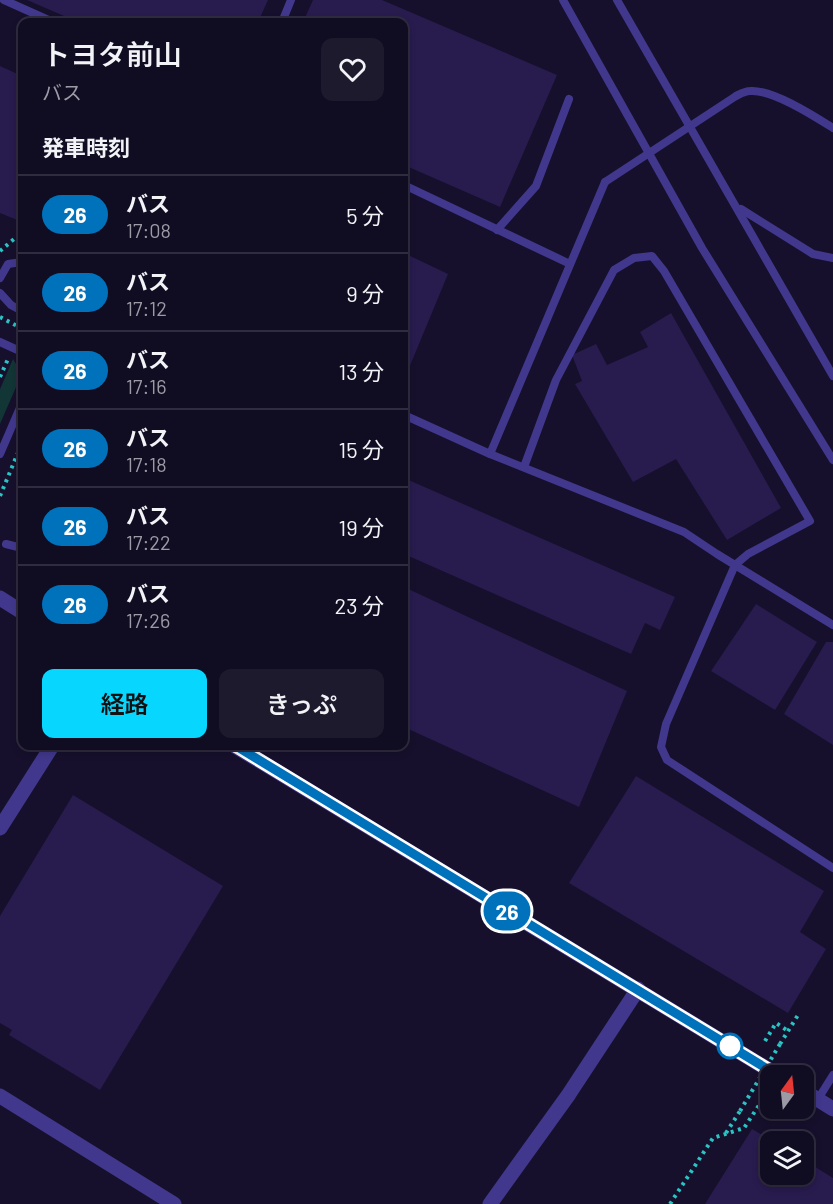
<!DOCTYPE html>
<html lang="ja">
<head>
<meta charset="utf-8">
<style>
  body { margin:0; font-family:Barlow,"Noto Sans JP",sans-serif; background:#1e1a2e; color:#f1f3f6; height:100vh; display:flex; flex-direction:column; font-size:22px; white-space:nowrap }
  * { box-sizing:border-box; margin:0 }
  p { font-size:20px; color:#9c9ba5 }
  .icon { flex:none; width:33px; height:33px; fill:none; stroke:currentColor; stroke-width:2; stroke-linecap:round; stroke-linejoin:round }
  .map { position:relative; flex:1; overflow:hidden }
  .side { position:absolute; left:18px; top:18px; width:390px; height:732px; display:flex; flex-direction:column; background:#100c21; border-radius:12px; box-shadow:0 3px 9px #0003,0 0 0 2px #302c3f }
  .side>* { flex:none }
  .badge { padding:0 12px; border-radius:20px; font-size:21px; line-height:39px }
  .needle { width:39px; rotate:15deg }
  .tools { position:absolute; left:760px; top:1065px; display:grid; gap:12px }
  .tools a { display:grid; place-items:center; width:54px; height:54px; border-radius:12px; background:#100c21; box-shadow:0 3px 9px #0003,0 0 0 2px #302c3f; font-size:30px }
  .map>.badge { position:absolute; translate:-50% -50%; box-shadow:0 0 0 3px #fff }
  h2 { padding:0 24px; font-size:22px; line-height:54px }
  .round { display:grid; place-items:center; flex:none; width:63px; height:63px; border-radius:12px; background:#1e1a2e }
  .headline { display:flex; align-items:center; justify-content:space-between; height:102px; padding:0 24px }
  h1 { font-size:28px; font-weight:600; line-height:45px }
  .button { display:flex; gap:12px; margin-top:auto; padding:12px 24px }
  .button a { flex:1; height:69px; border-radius:12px; background:#07d7ff; color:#111; font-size:24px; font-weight:600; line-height:69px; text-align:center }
  .button a+a { background:#1e1a2e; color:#f1f3f6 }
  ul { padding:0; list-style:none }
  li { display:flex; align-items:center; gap:18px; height:78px; padding:0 24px; border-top:2px solid #302c3f }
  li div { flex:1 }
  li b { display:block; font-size:22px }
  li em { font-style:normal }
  li .badge { min-width:66px; font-weight:700; text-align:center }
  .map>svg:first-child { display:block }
  .green { fill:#123536 }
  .building { fill:#281b4e }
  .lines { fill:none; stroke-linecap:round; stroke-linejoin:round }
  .path { stroke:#2ac4c4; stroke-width:4; stroke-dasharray:3 4.5; stroke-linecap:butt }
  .service { stroke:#41388d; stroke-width:8 }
  .minor { stroke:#41388d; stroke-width:15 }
  .tertiary { stroke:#41388d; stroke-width:15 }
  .path-bridge { stroke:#2ac4c4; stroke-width:4; stroke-dasharray:3 4.5; stroke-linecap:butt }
  .service-bridge { stroke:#41388d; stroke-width:8 }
  .line-casing { stroke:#fff; stroke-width:14 }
  .line { stroke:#0072bc; stroke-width:9 }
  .stop-dot { fill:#fff; stroke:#0072bc; stroke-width:3 }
</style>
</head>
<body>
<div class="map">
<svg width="833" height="1204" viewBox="0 0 833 1204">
  <rect width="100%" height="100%" fill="#16102c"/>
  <polygon class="green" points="13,359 19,369 20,378 0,424 0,389"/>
  <g class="building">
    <polygon points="27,0 268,0 258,22 78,22"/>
    <polygon points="313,0 382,0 557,75 500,207 404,165 404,22 303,22"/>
    <polygon points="0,66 22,76 22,222 0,213"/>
    <polygon points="404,253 448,274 404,380"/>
    <polygon points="671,313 781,508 727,540 676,459 633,482 575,384 582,381 572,355 596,344 607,365 648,347 640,332"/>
    <polygon points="404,478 675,597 660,630 645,623 631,654 404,554"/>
    <polygon points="404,587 627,691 579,807 404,727"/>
    <polygon points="756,604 817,642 775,710 711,671"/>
    <polygon points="826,642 833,642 833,745 784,714"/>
    <polygon points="636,776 824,891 800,932 826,949 788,1013 569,883"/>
    <polygon points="73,795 223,886 100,1090 9,1035 12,1030 0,1023 0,916"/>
    <polygon points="752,1129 771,1140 771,1174 804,1174 804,1160 833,1178 833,1204 705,1204"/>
  </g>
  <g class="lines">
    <g class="path">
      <polyline points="0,251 20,234 22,235"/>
      <polyline points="0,317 21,328 18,336"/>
      <polyline points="0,377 8,359"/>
      <polyline points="0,496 22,443"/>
      <polyline points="765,1041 776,1023 788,1031"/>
      <polyline points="780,1044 798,1015"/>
      <polyline points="726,1133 740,1111"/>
      <polyline points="670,1204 713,1138 744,1128 767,1093"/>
    </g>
    <g class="service">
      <polyline points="4,0 53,22"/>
      <polyline points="563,0 702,248 833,460"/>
      <polyline points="617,0 833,376"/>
      <polyline points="282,22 291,0"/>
      <path d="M 736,96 C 740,94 745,91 750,91 C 772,89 814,116 833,128"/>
      <polyline points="404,185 570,264"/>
      <polyline points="741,209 813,254 833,258"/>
      <polyline points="497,230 536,186 569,99"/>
      <polyline points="0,278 8,264 22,262"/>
      <polyline points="0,293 11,305 22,311"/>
      <polyline points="0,342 22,352"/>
      <polyline points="404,415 490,454 684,532 717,554 833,625"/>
      <polyline points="0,454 22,403"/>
      <polyline points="490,454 605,182"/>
      <polyline points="524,467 556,380 614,270 634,258 652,256 664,271 810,521 748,554 735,565 666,724 661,747 667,760 833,868"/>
      <polyline points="6,544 22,548"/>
      <polyline points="818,1099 833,1075"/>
    </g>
    <g class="minor">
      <polyline points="0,828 52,746"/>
      <polyline points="0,1096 174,1204"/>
      <polyline points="490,1204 569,1094 638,989"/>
    </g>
    <g class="tertiary">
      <polyline points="0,598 22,612"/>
      <polyline points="235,746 779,1076"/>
      <polyline points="804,1091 833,1109"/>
    </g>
    <polyline class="path-bridge" points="740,1111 780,1044"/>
    <polyline class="service-bridge" points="605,182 736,96"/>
  </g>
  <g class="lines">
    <g class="line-casing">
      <polyline id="line" points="236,746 779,1076"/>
    </g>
    <use href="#line" class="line"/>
  </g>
  <circle class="stop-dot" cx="730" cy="1046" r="12"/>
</svg>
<div class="tools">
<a><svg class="needle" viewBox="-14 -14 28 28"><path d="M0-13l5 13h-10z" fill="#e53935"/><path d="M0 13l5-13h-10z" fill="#9c9ba5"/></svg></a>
<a><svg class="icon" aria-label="layers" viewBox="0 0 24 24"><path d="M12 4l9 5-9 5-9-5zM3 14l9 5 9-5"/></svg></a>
</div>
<b class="badge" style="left:507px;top:911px;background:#0072bc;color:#fff">26</b>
<section class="side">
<div class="headline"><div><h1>トヨタ前山</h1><p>バス</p></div><a class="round"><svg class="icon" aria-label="heart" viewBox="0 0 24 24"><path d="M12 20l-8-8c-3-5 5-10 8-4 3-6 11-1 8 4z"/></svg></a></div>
<h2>発車時刻</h2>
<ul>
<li><span class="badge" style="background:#0072bc;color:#fff">26</span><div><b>バス</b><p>17:08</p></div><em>5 分</em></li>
<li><span class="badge" style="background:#0072bc;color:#fff">26</span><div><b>バス</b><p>17:12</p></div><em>9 分</em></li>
<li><span class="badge" style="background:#0072bc;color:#fff">26</span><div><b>バス</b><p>17:16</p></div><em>13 分</em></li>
<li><span class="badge" style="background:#0072bc;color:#fff">26</span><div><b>バス</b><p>17:18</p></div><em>15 分</em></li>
<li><span class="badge" style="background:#0072bc;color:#fff">26</span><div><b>バス</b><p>17:22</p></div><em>19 分</em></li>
<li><span class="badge" style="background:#0072bc;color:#fff">26</span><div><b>バス</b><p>17:26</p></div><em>23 分</em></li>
</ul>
<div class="button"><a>経路</a><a>きっぷ</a></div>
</section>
</div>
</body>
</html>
